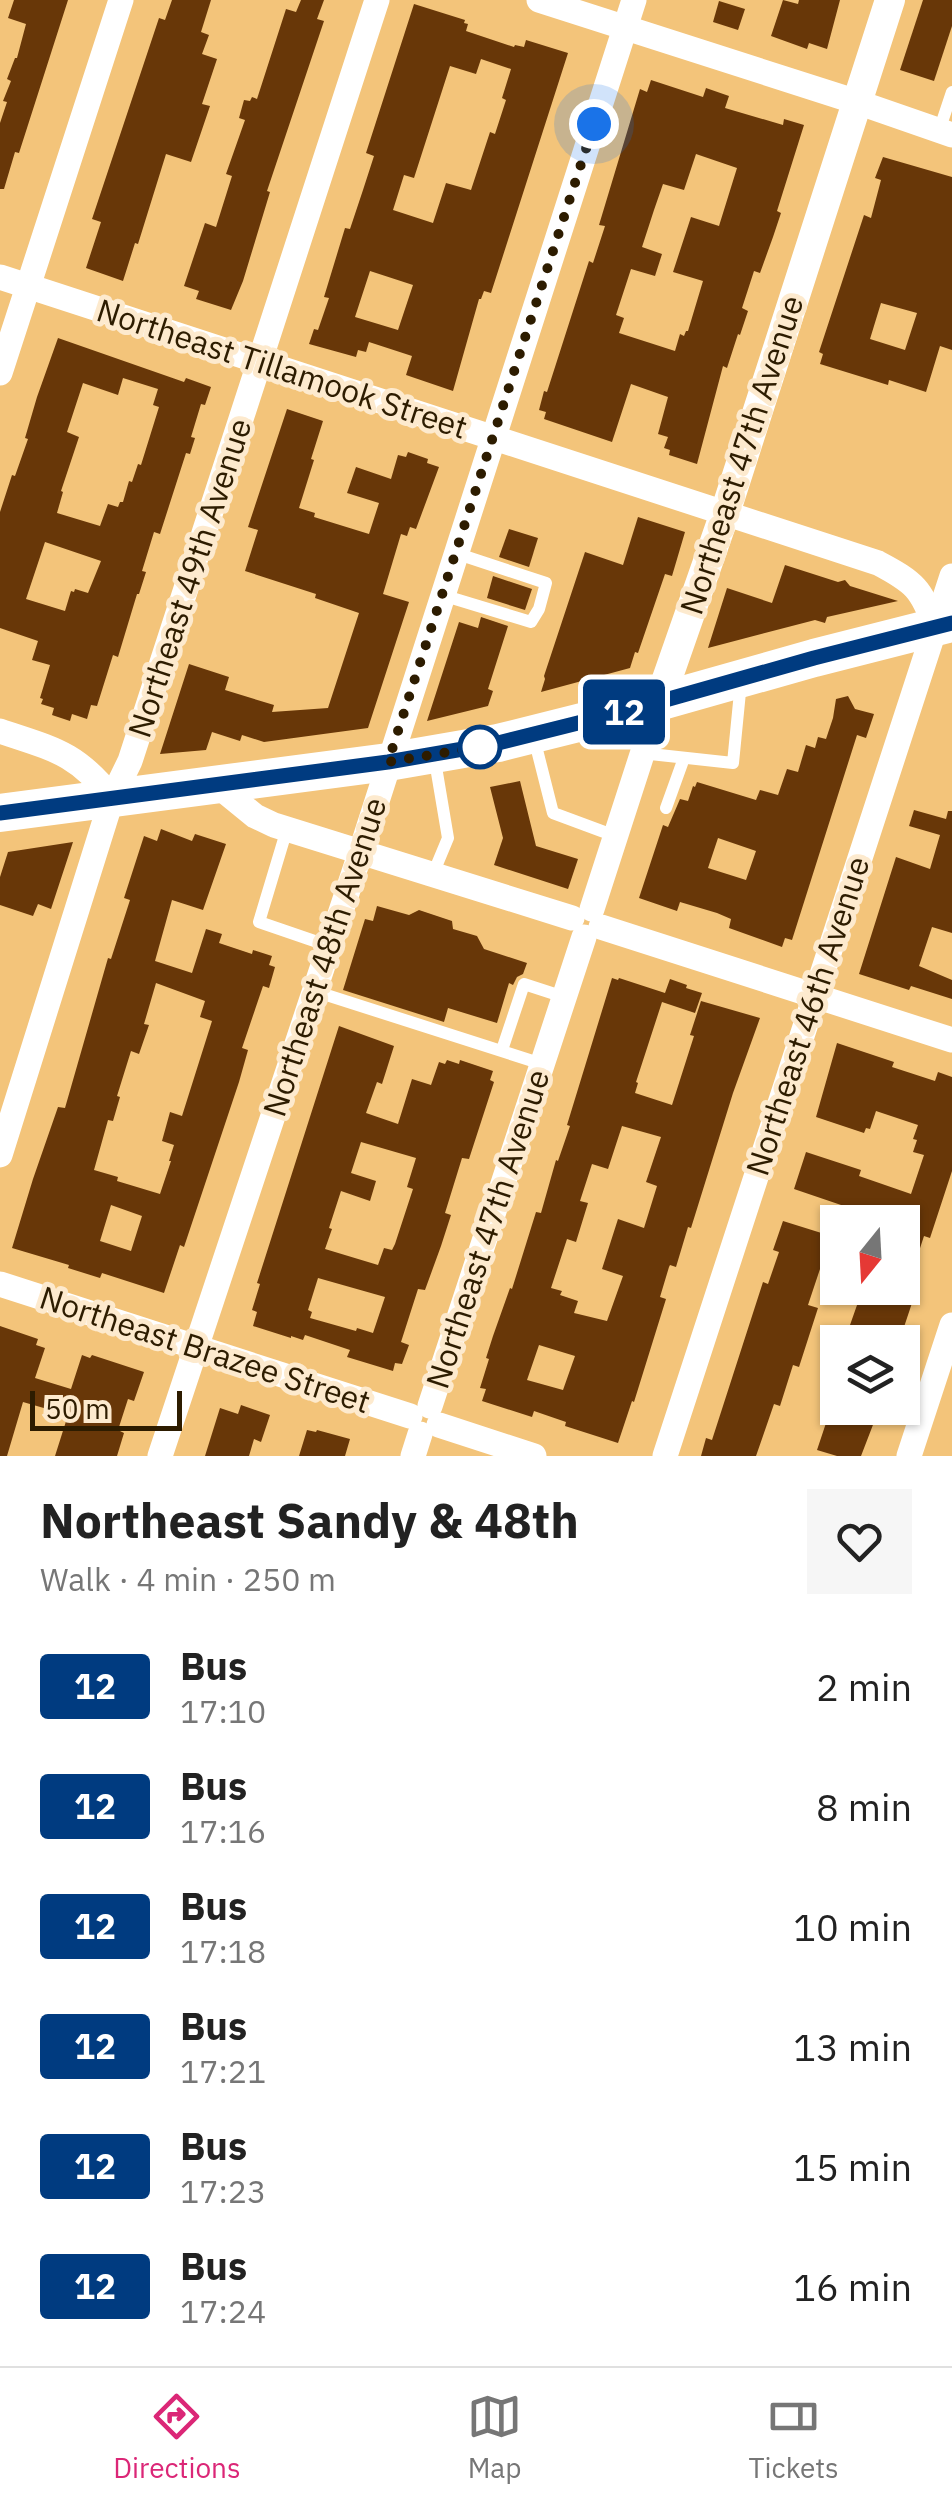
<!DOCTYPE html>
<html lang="en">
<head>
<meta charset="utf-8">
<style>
  body { margin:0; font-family:"IBM Plex Sans",sans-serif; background:#f6f6f6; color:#222; height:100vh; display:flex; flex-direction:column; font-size:38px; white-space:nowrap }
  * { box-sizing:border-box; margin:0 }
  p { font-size:32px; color:#767676 }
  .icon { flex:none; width:55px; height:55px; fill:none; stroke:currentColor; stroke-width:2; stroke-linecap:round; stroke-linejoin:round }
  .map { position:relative; height:1456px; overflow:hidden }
  .panel { display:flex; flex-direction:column; background:#fff; flex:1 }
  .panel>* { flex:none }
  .badge { padding:0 20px; border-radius:8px; font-size:35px; line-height:65px }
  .needle { width:65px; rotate:198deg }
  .buttons { position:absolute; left:820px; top:1205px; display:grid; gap:20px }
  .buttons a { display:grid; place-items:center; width:100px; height:100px; border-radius:0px; background:#fff; box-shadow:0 2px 8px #0004; font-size:50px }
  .scale { position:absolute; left:30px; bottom:25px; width:152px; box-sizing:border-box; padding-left:10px; border:5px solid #2d1c00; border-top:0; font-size:28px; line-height:35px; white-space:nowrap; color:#2d1c00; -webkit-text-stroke:8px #fdeace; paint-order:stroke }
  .you { position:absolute; width:50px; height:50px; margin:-25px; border:8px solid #fff; border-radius:50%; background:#1a73e8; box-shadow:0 0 0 15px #1a73e833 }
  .map>.badge { position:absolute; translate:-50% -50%; box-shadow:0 0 0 5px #fff }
  .round { display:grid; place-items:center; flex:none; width:105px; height:105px; border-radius:0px; background:#f6f6f6 }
  .headline { display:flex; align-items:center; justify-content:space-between; height:170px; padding:0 40px }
  h1 { font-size:48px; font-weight:800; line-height:75px }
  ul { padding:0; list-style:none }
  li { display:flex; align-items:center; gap:30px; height:120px; padding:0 40px }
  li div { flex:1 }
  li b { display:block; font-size:38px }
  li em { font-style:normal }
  li .badge { min-width:110px; font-weight:700; text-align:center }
  .tab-bar { display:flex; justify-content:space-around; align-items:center; height:140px; border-top:2px solid #e0e0e0; background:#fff; font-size:28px; color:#767676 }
  .tab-bar a { display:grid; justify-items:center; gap:5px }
  .tab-bar .active { color:#db2777 }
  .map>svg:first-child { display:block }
  .building { fill:#683708; fill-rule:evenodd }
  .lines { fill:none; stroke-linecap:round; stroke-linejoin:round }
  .service { stroke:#fff; stroke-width:12 }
  .minor { stroke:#fff; stroke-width:25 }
  .tertiary { stroke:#fff; stroke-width:30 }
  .primary { stroke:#fff; stroke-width:38 }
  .line-casing { stroke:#fff; stroke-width:22 }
  .line { stroke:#003b80; stroke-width:15 }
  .walk { stroke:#2d1c00; stroke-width:10; stroke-dasharray:0 18 }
  .stop-dot { fill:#fff; stroke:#003b80; stroke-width:5 }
  .labels { text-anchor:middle; stroke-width:10; stroke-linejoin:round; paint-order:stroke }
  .street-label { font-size:32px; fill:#2d1c00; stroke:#fdeace }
</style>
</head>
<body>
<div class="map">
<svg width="952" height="1456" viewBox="0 0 952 1456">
  <rect width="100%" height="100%" fill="#f3c47a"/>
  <g class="building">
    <polygon points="14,0 68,0 19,153 15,152 4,189 0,189 0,123 7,102 3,101 11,81 7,79 15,58 17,58 26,24 8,18"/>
    <polygon points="172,0 211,0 201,32 209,35 202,54 217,59 202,104 210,106 191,162 166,154 138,244 135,243 123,281 86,268 101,222 92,219 159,18 165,20"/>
    <polygon points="301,0 324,0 317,19 324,21 267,191 270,192 243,281 231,310 196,299 199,291 184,286 205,223 216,227 232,176 226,174 245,120 239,118 244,100 250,101 252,97 257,99 286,9 296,12"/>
    <polygon points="783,0 798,4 799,0 840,0 827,49 809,43 807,49 771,36"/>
    <polygon points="923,0 952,0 952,26 934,81 900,70"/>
    <polygon points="719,1 745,9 738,30 713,22"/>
    <path d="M 414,4 L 465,20 L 464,23 L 468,24 L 466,31 L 514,47 L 515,45 L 524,47 L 526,40 L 568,53 L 491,293 L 484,291 L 481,299 L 479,299 L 453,391 L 406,375 L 412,356 L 369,342 L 366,352 L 358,350 L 356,357 L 309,344 L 314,329 L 318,330 L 329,298 L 324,297 L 345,228 L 350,229 L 363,190 L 374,156 L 366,153 ZM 481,59 L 511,69 L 502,98 L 506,100 L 495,134 L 490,132 L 471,190 L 446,183 L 433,223 L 393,210 L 404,175 L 414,178 L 450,66 L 476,74 ZM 370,271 L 413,285 L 398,330 L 355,317 Z"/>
    <path d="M 651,80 L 703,97 L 706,88 L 729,96 L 725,108 L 783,125 L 784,119 L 804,125 L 777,211 L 781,213 L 773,237 L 760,273 L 754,271 L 742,308 L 748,311 L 740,335 L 738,334 L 727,368 L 723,366 L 697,464 L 669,455 L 670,450 L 664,448 L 668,437 L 658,434 L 668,397 L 631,384 L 612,442 L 544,419 L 546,412 L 539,410 L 544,391 L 547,392 L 589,261 L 593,263 L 605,226 L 599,225 L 640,89 L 647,92 ZM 696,154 L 737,168 L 719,226 L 691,217 L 673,272 L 703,281 L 688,331 L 686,331 L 684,336 L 680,334 L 675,351 L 619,333 L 624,318 L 616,315 L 631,269 L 655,276 L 662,254 L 642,247 L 654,210 L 663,184 L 684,190 Z"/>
    <path d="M 883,157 L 952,177 L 952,350 L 940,346 L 926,392 L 889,380 L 888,385 L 820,364 L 823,354 L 819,352 L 864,215 L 871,218 L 881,180 L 875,178 ZM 881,303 L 917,313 L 905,350 L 870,339 Z"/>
    <path d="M 58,338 L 184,382 L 186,378 L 211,387 L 205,405 L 201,404 L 191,437 L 195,438 L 190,454 L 186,453 L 160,534 L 154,532 L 142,571 L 146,572 L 139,594 L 137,594 L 118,657 L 113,655 L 97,706 L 91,705 L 87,719 L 72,714 L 70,721 L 52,715 L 54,708 L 41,704 L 43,699 L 40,698 L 50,665 L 32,660 L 38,641 L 0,628 L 0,512 L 12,475 L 15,476 L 28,439 L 25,438 L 37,397 ZM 123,378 L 158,389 L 153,405 L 159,407 L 141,465 L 138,464 L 132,482 L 129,481 L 123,502 L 120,502 L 118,507 L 108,504 L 100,526 L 57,513 L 63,492 L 61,491 L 79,437 L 67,432 L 83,383 L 118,395 ZM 45,542 L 101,561 L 88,593 L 75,589 L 74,592 L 71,591 L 65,611 L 26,599 Z"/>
    <polygon points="287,409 323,421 311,459 314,460 299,508 315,513 314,517 369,534 379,503 347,493 356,467 391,479 398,455 406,457 408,452 428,459 427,463 439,467 416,529 410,527 407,536 401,534 383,594 409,602 368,728 264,742 242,735 240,741 212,732 206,750 160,754 189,664 229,677 225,690 274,705 272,712 328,708 359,613 315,598 316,594 245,571 258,530 248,527"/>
    <polygon points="638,517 685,532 672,576 665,574 638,653 635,652 630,668 541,692 545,679 544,676 585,552 623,565"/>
    <polygon points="509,529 538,538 529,567 499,557"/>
    <polygon points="785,565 838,582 845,580 850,586 898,601 827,617 825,623 815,620 708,648 727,588 772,603"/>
    <polygon points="493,576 532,589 525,610 487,598"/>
    <polygon points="481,617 508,626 488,689 493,691 488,706 427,721 459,622 478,628"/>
    <path d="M 848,696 L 855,709 L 874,714 L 866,738 L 857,735 L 792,940 L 785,938 L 782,947 L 729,928 L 731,919 L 717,913 L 680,902 L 677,911 L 639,898 L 663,825 L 668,827 L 680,799 L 688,801 L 693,786 L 695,787 L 697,782 L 756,800 L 760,790 L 778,795 L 787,769 L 798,772 L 806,745 L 815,748 L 818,737 L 826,739 L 833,718 L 836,699 ZM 718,838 L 756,851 L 746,880 L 708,868 Z"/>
    <polygon points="520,781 536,846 578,859 568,889 494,865 503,838 490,787"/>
    <polygon points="914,810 946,819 948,811 952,811 952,933 932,927 919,966 952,980 952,999 911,986 909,990 859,974 896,857 930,869 940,835 909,826"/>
    <path d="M 161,829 L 192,841 L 195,834 L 226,844 L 203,910 L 172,900 L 155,961 L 192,973 L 206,929 L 222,934 L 219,943 L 252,954 L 253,950 L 272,956 L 269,965 L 275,967 L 269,988 L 263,986 L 242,1048 L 248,1050 L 239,1082 L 184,1247 L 180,1245 L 164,1293 L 102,1273 L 100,1278 L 68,1268 L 69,1265 L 12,1248 L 33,1179 L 58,1107 L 65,1108 L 108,958 L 111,959 L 130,900 L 124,898 L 144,836 L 157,841 ZM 156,983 L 205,1001 L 200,1017 L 212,1021 L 182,1116 L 170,1112 L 162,1141 L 174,1145 L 169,1161 L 171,1161 L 160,1194 L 117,1181 L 118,1177 L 94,1170 L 108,1120 L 113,1121 L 120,1097 L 117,1096 L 131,1051 L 139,1054 L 149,1025 L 144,1024 ZM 111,1205 L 142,1216 L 131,1251 L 100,1241 Z"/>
    <polygon points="73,842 51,909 38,904 33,916 0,905 0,877 8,852"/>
    <polygon points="377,906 409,915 419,910 452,921 453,929 477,936 484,949 527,963 523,974 517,977 513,985 509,983 497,1023 448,1008 444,1022 343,990 365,919 373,921"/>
    <path d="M 612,978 L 618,980 L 619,978 L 665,993 L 670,979 L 687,985 L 686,988 L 702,993 L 695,1013 L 662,1002 L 636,1082 L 638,1083 L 635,1093 L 672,1105 L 694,1036 L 690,1035 L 701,1001 L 760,1018 L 733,1093 L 691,1228 L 688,1227 L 676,1267 L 670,1265 L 669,1267 L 660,1297 L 666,1299 L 634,1402 L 632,1401 L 618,1443 L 565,1426 L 566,1422 L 534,1411 L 532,1417 L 482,1401 L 486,1389 L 480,1388 L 489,1359 L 486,1358 L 493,1336 L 510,1288 L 512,1289 L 536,1212 L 541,1213 L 556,1160 L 558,1161 L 570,1126 L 567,1125 ZM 622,1126 L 661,1137 L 646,1182 L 657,1186 L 644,1228 L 618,1219 L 602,1269 L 623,1276 L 607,1321 L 574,1313 L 578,1301 L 560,1295 L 562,1291 L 551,1288 L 567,1239 L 576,1242 L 588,1203 L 580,1201 L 592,1164 L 608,1169 ZM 539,1345 L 575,1356 L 563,1390 L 527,1380 Z"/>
    <path d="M 339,1026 L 394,1046 L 382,1084 L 377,1082 L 366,1113 L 398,1124 L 412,1079 L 431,1085 L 439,1062 L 445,1064 L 447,1060 L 459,1064 L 460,1060 L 493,1071 L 490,1080 L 494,1082 L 469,1159 L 462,1158 L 445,1213 L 451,1215 L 441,1246 L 425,1290 L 418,1289 L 401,1342 L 409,1345 L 402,1364 L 395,1363 L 393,1371 L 347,1357 L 350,1350 L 305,1335 L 303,1340 L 291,1336 L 291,1338 L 253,1326 L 257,1312 L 252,1310 L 260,1284 L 257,1283 ZM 361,1142 L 416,1158 L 407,1187 L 413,1189 L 395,1244 L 392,1250 L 384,1248 L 378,1265 L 325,1249 L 332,1229 L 329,1228 L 341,1191 L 370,1201 L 376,1181 L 351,1173 ZM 318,1278 L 385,1297 L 373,1333 L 357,1328 L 356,1331 L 310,1318 L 312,1312 L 308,1310 Z"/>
    <polygon points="837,1043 894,1062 892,1067 935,1081 938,1072 952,1077 952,1171 930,1238 924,1236 907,1288 917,1288 900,1339 895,1338 894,1340 850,1325 863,1288 902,1288 902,1222 839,1222 844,1206 794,1189 806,1152 861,1170 859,1176 911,1194 924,1155 913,1152 917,1140 913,1139 918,1125 876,1111 870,1129 866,1128 864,1133 816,1117"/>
    <polygon points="783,1221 831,1236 808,1305 818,1308 799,1367 793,1365 780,1406 774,1404 756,1456 701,1456 706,1438 712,1440 763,1282 768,1284 779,1252 773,1250"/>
    <polygon points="0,1326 38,1339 36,1345 45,1348 35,1378 71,1389 82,1355 90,1358 92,1355 144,1372 134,1401 128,1399 118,1430 124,1433 117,1456 55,1456 68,1415 23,1402 7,1456 0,1456"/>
    <polygon points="241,1405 270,1415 261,1442 254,1439 249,1456 205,1456 220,1408 238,1414"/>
    <polygon points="831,1408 873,1408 870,1415 876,1417 861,1456 837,1456 817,1450"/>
    <polygon points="307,1430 316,1432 317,1430 350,1439 345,1456 299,1456"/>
  </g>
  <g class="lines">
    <g class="service">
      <polyline points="939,131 952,92"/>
      <polyline points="442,595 531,622 539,609 546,583 455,553"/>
      <polyline points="534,738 553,813 615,836"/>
      <polyline points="641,753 733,763 741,682"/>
      <polyline points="666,808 684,758"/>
      <polyline points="287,829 259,922 329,946"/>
      <polyline points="433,874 448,838 434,755"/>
      <polyline points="314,991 542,1064"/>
      <polyline points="502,1050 524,984 564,997"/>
    </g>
    <g class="minor">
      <polyline points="539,0 857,102 952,135"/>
      <path d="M 0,277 L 878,563 C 914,582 922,589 935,627"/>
      <polyline points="0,373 121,0"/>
      <path d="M 0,731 C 53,749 76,752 112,798"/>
      <polyline points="217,785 255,816 274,825 572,918"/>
      <polyline points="592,909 659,702"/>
      <polyline points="601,927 952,1040"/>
      <polyline points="0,1155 112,798 130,761 377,0"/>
      <polyline points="0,1284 410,1416"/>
      <polyline points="430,1406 584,937"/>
      <polyline points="439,1425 534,1456"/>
      <polyline points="160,1456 361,851 634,0"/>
      <polyline points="413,1456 420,1434"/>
      <polyline points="665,1456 952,576"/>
      <polyline points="909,1456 952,1325"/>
    </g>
    <polyline class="tertiary" points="659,702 725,513 890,0"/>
    <polyline class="primary" points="0,813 388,762 498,743 630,710 814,658 952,623"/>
  </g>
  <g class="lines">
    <g class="line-casing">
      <polyline id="line" points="0,813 388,762 498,743 630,710 814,658 952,623"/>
    </g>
    <use href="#line" class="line"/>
    <polyline class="walk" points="480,747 388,762 594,124"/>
  </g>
  <circle class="stop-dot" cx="480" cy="747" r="20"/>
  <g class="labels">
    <g class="street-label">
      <text transform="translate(282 369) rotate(18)" y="11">Northeast Tillamook Street</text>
      <text transform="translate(742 455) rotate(-72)" y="11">Northeast 47th Avenue</text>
      <text transform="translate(190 578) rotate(-72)" y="11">Northeast 49th Avenue</text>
      <text transform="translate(325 957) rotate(-72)" y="11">Northeast 48th Avenue</text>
      <text transform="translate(808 1016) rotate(-72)" y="11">Northeast 46th Avenue</text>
      <text transform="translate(488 1229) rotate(-72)" y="11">Northeast 47th Avenue</text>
      <text transform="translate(205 1350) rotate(18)" y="11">Northeast Brazee Street</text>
    </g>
  </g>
</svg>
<div class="buttons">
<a><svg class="needle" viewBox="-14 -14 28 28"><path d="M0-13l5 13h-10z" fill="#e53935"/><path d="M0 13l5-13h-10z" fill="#767676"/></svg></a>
<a><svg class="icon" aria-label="layers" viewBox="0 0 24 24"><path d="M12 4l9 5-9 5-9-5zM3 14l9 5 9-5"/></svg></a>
</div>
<div class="scale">50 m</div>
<div class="you" style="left:594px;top:124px"></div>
<b class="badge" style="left:624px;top:712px;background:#003b80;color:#fff">12</b>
</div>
<section class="panel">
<div class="headline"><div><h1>Northeast Sandy &amp; 48th</h1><p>Walk · 4 min · 250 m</p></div><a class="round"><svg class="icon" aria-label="heart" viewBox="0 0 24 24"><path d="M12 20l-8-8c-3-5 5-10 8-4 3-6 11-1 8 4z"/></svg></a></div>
<ul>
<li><span class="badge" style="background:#003b80;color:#fff">12</span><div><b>Bus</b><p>17:10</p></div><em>2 min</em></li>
<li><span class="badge" style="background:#003b80;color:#fff">12</span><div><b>Bus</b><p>17:16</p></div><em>8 min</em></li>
<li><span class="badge" style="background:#003b80;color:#fff">12</span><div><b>Bus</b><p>17:18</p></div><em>10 min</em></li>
<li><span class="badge" style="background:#003b80;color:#fff">12</span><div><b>Bus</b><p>17:21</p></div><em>13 min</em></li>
<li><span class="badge" style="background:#003b80;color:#fff">12</span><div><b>Bus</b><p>17:23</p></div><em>15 min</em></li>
<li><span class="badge" style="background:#003b80;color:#fff">12</span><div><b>Bus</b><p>17:24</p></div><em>16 min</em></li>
</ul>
</section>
<nav class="tab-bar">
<a class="active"><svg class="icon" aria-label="directions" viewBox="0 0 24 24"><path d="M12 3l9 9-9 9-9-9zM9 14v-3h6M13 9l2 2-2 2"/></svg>Directions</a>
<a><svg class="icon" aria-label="map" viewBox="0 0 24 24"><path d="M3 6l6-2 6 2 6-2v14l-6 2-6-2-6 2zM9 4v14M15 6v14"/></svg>Map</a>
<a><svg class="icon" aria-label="tickets" viewBox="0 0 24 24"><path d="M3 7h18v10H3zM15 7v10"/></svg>Tickets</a>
</nav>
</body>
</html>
